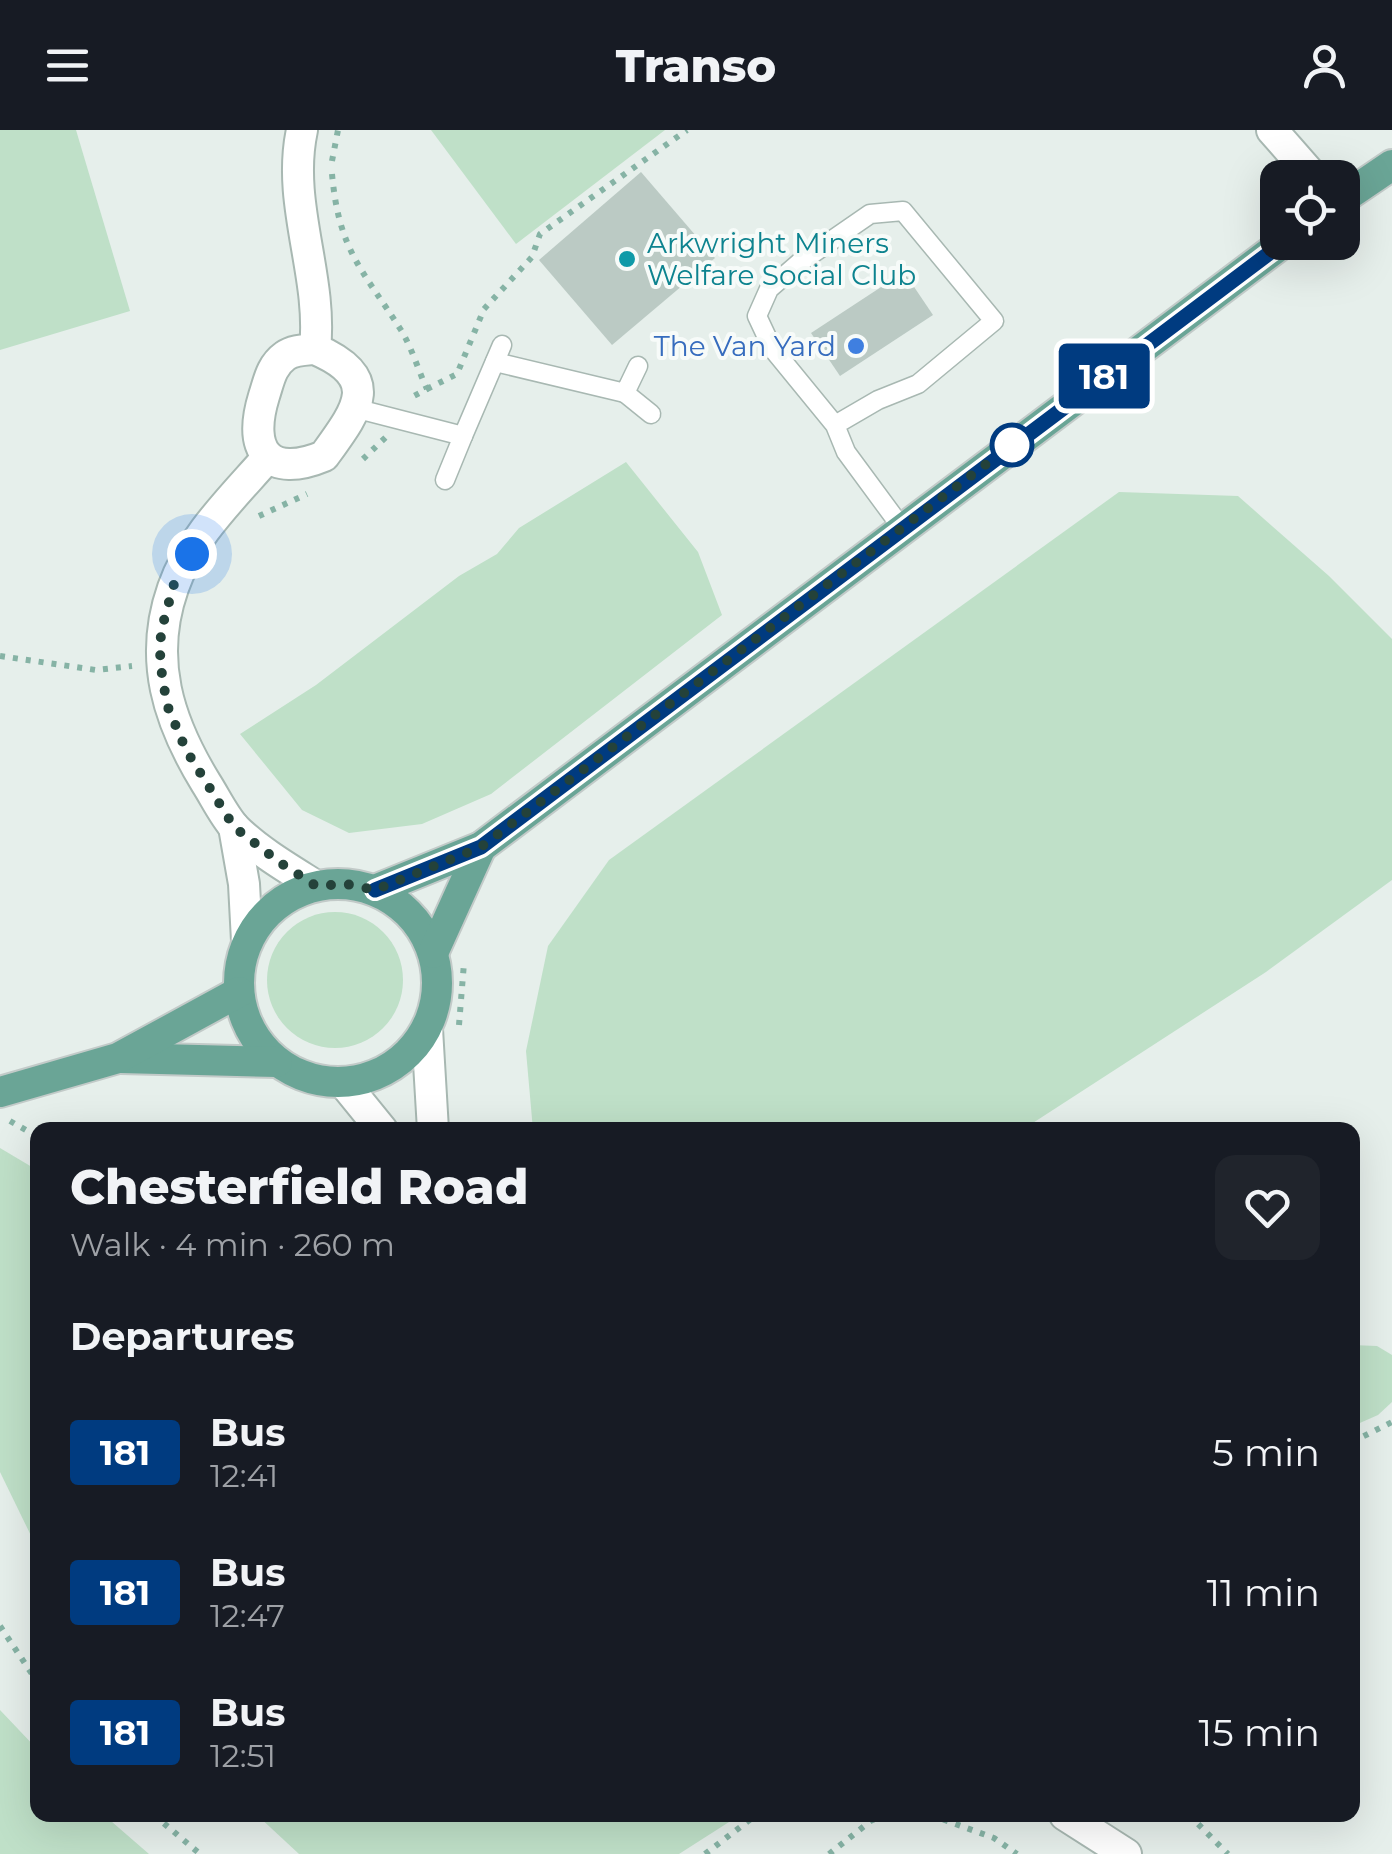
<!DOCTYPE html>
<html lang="en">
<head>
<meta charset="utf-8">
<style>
  body { margin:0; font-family:Montserrat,sans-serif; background:#20242c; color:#f1f3f6; height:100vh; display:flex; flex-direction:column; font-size:38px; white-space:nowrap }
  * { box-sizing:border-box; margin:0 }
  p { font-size:32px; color:#9ea1a6 }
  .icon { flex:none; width:55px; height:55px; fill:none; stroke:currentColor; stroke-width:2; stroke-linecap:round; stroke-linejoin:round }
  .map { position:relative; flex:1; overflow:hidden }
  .sheet { position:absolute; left:30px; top:992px; width:1330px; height:700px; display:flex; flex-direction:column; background:#171b24; border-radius:20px; box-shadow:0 10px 40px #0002 }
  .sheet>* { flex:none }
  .badge { padding:0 20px; border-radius:8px; font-size:35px; line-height:65px }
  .buttons { position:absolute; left:1260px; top:30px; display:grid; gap:20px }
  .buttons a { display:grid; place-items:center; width:100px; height:100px; border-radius:20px; background:#171b24; box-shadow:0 10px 40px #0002; font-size:50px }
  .you { position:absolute; width:50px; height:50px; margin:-25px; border:8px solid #fff; border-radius:50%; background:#1a73e8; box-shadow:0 0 0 15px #1a73e833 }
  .map>.badge { position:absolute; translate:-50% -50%; box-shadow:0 0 0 5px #fff }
  h2 { padding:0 40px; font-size:38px; line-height:90px }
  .round { display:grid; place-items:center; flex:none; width:105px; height:105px; border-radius:20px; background:#20242c }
  .head { display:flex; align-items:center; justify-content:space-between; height:170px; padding:0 40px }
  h1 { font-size:48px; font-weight:800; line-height:75px }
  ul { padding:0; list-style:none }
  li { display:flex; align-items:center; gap:30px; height:140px; padding:0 40px }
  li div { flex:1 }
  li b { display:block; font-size:38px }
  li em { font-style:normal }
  li .badge { min-width:110px; font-weight:700; text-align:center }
  header { display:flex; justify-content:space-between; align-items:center; height:130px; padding:0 40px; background:#171b24; font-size:45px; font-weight:800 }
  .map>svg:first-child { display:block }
  .green { fill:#bfe0c8 }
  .building { fill:#bbcac4 }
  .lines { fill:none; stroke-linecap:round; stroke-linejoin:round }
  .service-casing { stroke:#a8b8b2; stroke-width:21 }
  .minor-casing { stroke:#a8b8b2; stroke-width:34 }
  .tertiary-casing { stroke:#a8b8b2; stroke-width:34 }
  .primary-casing { stroke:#c2cac8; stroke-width:34 }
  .path { stroke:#86b3a5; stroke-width:6; stroke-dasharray:5 8; stroke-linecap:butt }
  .service { stroke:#fff; stroke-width:18 }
  .minor { stroke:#fff; stroke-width:30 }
  .tertiary { stroke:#fff; stroke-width:30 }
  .primary { stroke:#6aa596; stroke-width:30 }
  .line-casing { stroke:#fff; stroke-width:22 }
  .line { stroke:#003b80; stroke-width:15 }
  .walk { stroke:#24423a; stroke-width:10; stroke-dasharray:0 18 }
  .culture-dot { fill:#0f9aa8; stroke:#f7fbf9; stroke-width:4 }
  .shop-dot { fill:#3f7fe0; stroke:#f7fbf9; stroke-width:4 }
  .stop-dot { fill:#fff; stroke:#003b80; stroke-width:5 }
  .labels { text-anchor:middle; stroke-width:8; stroke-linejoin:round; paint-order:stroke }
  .culture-label { font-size:28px; fill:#0d838f; stroke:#f7fbf9; text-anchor:start }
  .shop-label { font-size:28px; fill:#366cbe; stroke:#f7fbf9; text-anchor:end }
</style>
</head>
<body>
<header><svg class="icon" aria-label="menu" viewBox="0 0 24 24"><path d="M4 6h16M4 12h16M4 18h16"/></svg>Transo<svg class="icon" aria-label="person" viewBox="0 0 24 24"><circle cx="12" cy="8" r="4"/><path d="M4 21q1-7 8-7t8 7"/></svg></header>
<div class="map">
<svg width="1392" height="1724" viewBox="0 0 1392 1724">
  <rect width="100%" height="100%" fill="#e6efeb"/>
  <g class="green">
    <polygon points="0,0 76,0 130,181 0,220"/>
    <polygon points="431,0 665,0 516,114"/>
    <polygon points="626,332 698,422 722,485 491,664 422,694 349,703 302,680 240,604 316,555 459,446 497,424 519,398"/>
    <polygon points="1119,362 1238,366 1329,446 1392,509 1392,750 1266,842 1022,1000 533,1000 526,921 548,816 609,730"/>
    <circle cx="335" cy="850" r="68"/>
    <polygon points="0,1018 37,1040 37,1418 0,1342"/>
    <polygon points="1352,1215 1377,1216 1392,1225 1392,1272 1378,1285 1353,1296"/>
    <polygon points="0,1580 37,1619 38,1685 104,1685 149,1724 0,1724"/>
    <polygon points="257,1685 740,1685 679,1724 299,1724"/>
  </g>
  <g class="building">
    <polygon points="641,42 715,128 612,215 539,130"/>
    <polygon points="904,142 933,185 840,246 811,203"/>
  </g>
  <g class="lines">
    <g class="service-casing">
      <g id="service">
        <polyline points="495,232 625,263 638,236"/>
        <polyline points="625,263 651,284"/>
        <polyline points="358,279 463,306 445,350"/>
        <polyline points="835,295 772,218 757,186 769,159 799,133 870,84 903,81 994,191 918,254 878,270 835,295 846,322 902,398"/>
        <polyline points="463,306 502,215"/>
      </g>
    </g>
    <g class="minor-casing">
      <polyline id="minor" points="1272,0 1314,48"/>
    </g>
    <g class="tertiary-casing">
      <g id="tertiary">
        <path d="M 302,0 C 286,74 323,145 315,219"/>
        <path d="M 315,219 C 383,248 358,279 324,326 C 269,349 247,321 264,266 C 269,251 271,236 285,226 C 293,220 305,220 315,219 Z"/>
        <path d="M 267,328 C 233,367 190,408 173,458 C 148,529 168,591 206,653 C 215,667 224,686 235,698 C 258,721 289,739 316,756"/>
        <polyline points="234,697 244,754 247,811"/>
        <polyline points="427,899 433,1000"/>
        <polyline points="343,952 382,1000"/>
        <polyline points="1065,1685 1126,1724"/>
      </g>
    </g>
    <g class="primary-casing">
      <g id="primary">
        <polyline points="1342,69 1392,35"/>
        <circle cx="338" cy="853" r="99"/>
        <polyline points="375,760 481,717 1284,112"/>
        <polyline points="433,823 481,717"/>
        <polyline points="121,928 277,932"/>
        <polyline points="0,962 118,928 239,862"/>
      </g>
    </g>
    <g class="path">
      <polyline points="332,31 338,0"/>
      <path d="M 332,44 C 339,121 362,139 401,200 C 412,218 418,240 427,259 L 410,268"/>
      <polyline points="427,259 457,244 484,179 532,127 540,104 687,0"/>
      <polyline points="363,329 386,307"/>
      <polyline points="259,386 307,364"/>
      <polyline points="0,526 96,540 132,536"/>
      <polyline points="459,895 464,833"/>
      <polyline points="10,991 38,1007"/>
      <polyline points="1352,1312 1392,1292"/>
      <polyline points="0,1496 38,1553"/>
      <polyline points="154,1685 200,1724"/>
      <polyline points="931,1685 994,1708 1017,1724"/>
      <polyline points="1189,1685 1228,1724"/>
      <polyline points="705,1724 756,1685"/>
      <polyline points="829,1724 872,1690 894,1685"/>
    </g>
    <use href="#service" class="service"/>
    <use href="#minor" class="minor"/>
    <use href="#tertiary" class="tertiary"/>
    <use href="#primary" class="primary"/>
  </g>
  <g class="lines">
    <g class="line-casing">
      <polyline id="line" points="375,760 481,717 1284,112"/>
    </g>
    <use href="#line" class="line"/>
    <polyline class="walk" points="192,424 174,454 161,501 160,532 167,575 186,620 234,697 282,734 316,756 346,754 375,760 481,717 1022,307 1012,315"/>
  </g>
  <circle class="culture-dot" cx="627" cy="129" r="10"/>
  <circle class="shop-dot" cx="856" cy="216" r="10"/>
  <circle class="stop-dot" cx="1012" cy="315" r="20"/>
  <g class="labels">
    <g class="culture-label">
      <text x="647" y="123">Arkwright Miners<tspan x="647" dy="32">Welfare Social Club</tspan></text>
    </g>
    <g class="shop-label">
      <text x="836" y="226">The Van Yard</text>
    </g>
  </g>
</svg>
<div class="buttons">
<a><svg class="icon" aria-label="locate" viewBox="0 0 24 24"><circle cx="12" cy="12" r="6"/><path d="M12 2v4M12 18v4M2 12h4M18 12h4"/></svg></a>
</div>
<div class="you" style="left:192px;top:424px"></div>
<b class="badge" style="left:1104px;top:246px;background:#003b80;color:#fff">181</b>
<section class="sheet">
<div class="head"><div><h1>Chesterfield Road</h1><p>Walk · 4 min · 260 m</p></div><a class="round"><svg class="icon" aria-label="heart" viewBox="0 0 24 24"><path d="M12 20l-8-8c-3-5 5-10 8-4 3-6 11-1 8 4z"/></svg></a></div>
<h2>Departures</h2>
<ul>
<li><span class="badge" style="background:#003b80;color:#fff">181</span><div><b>Bus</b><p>12:41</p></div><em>5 min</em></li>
<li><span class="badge" style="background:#003b80;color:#fff">181</span><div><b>Bus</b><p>12:47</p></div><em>11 min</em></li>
<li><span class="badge" style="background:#003b80;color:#fff">181</span><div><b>Bus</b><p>12:51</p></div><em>15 min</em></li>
</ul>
</section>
</div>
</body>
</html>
